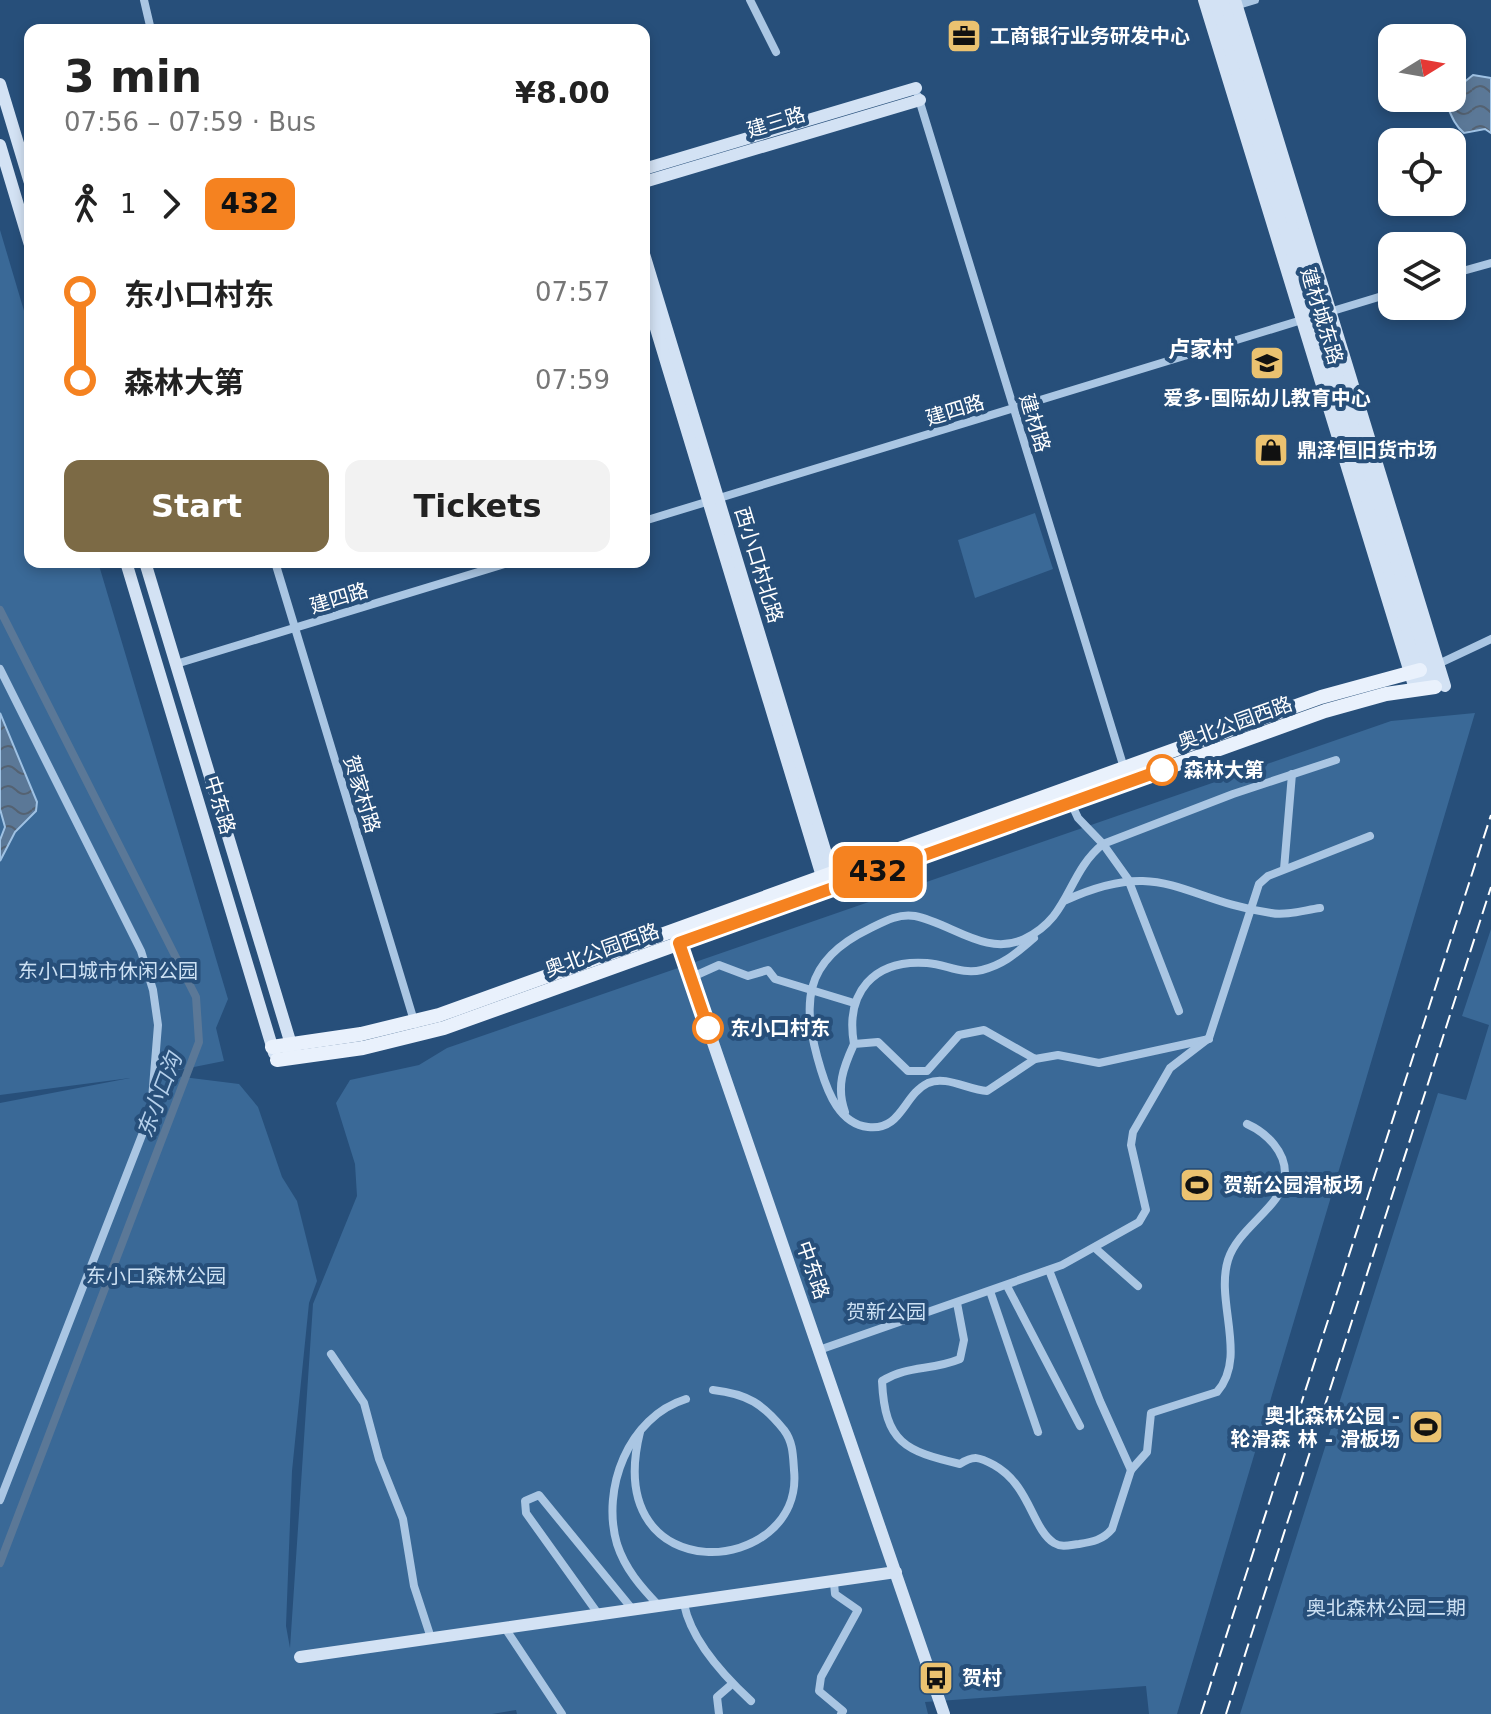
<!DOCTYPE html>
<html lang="en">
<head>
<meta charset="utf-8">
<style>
  body { margin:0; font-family:"DejaVu Sans","Noto Sans SC",sans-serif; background:#f2f2f2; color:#222; height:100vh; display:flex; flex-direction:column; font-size:30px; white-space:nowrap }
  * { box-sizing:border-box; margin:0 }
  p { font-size:26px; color:#767676 }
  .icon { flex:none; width:44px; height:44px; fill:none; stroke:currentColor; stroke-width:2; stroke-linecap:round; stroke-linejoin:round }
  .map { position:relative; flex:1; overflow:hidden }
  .drawer { position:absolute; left:24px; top:24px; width:626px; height:544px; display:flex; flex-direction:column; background:#fff; border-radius:16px; box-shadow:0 4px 12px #0003 }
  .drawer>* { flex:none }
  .badge { padding:0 16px; border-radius:12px; font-size:28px; line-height:52px }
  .needle { width:52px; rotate:79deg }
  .fabs { position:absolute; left:1378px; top:24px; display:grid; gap:16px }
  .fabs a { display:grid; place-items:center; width:88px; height:88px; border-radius:16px; background:#fff; box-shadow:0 4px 12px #0003; font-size:40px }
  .map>.badge { position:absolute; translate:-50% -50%; box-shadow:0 0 0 4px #fff }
  .legs { display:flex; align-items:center; gap:12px; height:88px; padding:0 40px; font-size:26px }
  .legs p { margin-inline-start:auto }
  .head { display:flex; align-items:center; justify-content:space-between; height:136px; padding:0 40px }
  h1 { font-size:44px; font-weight:600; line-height:60px }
  .cta { display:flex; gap:16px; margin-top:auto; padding:16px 40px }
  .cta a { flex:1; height:92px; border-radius:16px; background:#7c6a45; color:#fff; font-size:32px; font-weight:600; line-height:92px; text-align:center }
  .cta a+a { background:#f2f2f2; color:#222 }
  ul { padding:0 40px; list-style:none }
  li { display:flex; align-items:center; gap:28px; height:88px; font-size:30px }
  li i { display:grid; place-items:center; width:12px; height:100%; margin:0 10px; background:currentColor }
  li i::after { content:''; width:20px; height:20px; margin:-10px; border:6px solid; border-radius:50%; background:#fff }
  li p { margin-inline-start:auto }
  li:first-child i { background:linear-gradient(#0000 50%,currentColor 0) }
  li:last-child i { background:linear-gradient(currentColor 50%,#0000 0) }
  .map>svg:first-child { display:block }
  .park { fill:#3a6997 }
  .water { fill:url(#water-waves); stroke:#9fc2e4; stroke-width:2 }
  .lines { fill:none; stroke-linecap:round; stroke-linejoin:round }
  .canal { stroke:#5b7897; stroke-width:8 }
  .street { stroke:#aac6e3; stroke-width:8 }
  .secondary { stroke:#d3e2f4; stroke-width:12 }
  .primary { stroke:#e9f1fc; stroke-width:14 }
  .rail { stroke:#fff; stroke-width:2; stroke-dasharray:14 6; stroke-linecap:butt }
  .line-1-casing { stroke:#fff; stroke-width:18 }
  .line-1 { stroke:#f58220; stroke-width:12 }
  .stop-1-dot { fill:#fff; stroke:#f58220; stroke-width:4 }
  .labels { text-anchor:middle; stroke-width:8; stroke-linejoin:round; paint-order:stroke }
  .poi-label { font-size:20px; font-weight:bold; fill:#fff; stroke:#274f7a; text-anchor:start }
  .street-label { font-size:20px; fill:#fff; stroke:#274f7a }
  .stop-label { font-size:20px; font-weight:bold; fill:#fff; stroke:#274f7a; text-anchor:start }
  .park-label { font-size:20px; fill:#cce0f3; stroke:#274f7a }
  .neighbourhood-label { font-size:22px; font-weight:bold; fill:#fff; stroke:#274f7a }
  .water-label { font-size:22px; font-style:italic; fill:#b5d0eb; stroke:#274f7a }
</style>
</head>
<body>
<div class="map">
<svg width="1491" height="1714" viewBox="0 0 1491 1714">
  <defs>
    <pattern id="water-waves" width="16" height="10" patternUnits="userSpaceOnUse" patternTransform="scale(2)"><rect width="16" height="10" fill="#5b7897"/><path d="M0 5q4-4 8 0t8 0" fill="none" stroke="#546272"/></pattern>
  </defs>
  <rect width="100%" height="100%" fill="#274f7a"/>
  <g class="park">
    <polygon points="0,230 30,331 30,562 98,562 228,999 216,1028 224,1061 159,1074 239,1084 258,1107 282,1177 297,1201 317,1281 309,1303 292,1471 286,1626 290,1648 313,1304 357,1196 355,1164 336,1103 350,1080 419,1065 447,1048 1391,721 1475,713 1177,1714 1149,1714 1146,1686 925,1702 928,1714 517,1714 516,1710 492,1714 0,1714 0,1103 130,1078 0,1095"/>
    <polygon points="1035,513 1053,569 975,598 958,540"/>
    <polygon points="1491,929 1491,1714 1240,1714 1438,1093 1466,1100 1489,1025 1462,1016"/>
  </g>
  <g class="water">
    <path d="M 1473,75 L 1491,78 L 1491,133 L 1485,129 L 1464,133 C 1453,124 1450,111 1444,99 L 1452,98 L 1452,92 Z"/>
    <polygon points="0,713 37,802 36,811 15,832 0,861 0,840 5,827 0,809"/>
  </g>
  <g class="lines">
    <polyline class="canal" points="0,610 196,997 199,1042 0,1563"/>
    <g class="street">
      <polyline points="144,0 151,30"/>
      <polyline points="750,0 776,52"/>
      <polyline points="1235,6 1255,0"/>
      <polyline points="918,96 1124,768"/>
      <polyline points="1452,274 1491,263"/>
      <polyline points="1326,313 1392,293"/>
      <polyline points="644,521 1305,319"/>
      <polyline points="275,562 415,1024"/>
      <polyline points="176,664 511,562"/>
      <polyline points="1434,666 1491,639"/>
      <polyline points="0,669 141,951 153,990 158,1025 151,1112 0,1500"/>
      <polyline points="1071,803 1078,818 1103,844 1128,879 1179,1011"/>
      <polyline points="1284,869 1292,774"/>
      <path d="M 1066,900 C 1163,856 1181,900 1271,913 C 1286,916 1305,910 1320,908"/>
      <polyline points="690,978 719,965 748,976 768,970 775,979 854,1003"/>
      <path d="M 854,1044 C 845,993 873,959 927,963 C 946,964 961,975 982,970 C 1005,964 1016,953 1034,938"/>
      <path d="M 1035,1059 L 987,1091 C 968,1090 946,1075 928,1083 C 903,1095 902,1131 868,1127 C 840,1124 828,1093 821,1070 C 801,1005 802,961 869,929 C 883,922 898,913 915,916 C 951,923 986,957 1024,939 C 1071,917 1066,874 1103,844 L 1233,794 L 1336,760"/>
      <path d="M 845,1112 C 836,1087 843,1068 854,1044 L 878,1042 L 908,1071 L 927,1071 L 959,1035 L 984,1030 L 1035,1059 L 1058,1055 L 1099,1063 L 1209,1039"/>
      <polyline points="1095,1248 1138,1286"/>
      <polyline points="1049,1270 1100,1401 1131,1470"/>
      <polyline points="1007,1286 1080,1426"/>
      <polyline points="990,1291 1038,1432"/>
      <path d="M 957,1303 L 964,1340 L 960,1359 C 931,1371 908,1365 882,1381 C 885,1443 905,1451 960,1464 C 974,1455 979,1457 994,1465 C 1030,1485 1032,1529 1054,1543 C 1062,1548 1070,1545 1079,1544 C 1092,1542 1103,1540 1112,1529 L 1131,1470 L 1147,1452 L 1151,1413 L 1217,1392 C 1248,1357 1215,1302 1228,1260 C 1238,1227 1284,1206 1285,1175 C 1286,1152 1267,1133 1247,1124"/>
      <polyline points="819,1350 1062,1265 1139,1222 1146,1210 1131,1145 1133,1132 1170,1068 1209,1038 1259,884 1268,876 1370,836"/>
      <polyline points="331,1354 364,1403 379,1459 403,1519 414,1586 431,1638"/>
      <path d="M 640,1432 C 600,1594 805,1577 794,1470 C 793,1455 793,1442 784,1430 C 763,1404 748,1394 713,1390"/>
      <polyline points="834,1583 835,1594 858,1610 821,1677 819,1691 843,1711 841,1714"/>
      <path d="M 684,1604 C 691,1640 724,1676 751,1701"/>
      <path d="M 659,1606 C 641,1587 625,1569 617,1544 C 601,1489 628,1417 686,1399"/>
      <polyline points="599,1615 526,1513 525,1501 539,1495 633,1610"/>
      <polyline points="505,1628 562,1714"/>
      <polyline points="719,1714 717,1697 732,1684"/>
    </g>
    <g class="secondary">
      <polyline points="1204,0 1415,689"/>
      <polyline points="1215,0 1425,688"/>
      <polyline points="1225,0 1435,687"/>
      <polyline points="1235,0 1445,686"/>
      <polyline points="0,84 30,183"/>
      <polyline points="0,145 30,245"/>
      <polyline points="644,169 916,88"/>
      <polyline points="644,182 920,100"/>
      <polyline points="644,254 834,880"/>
      <polyline points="644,289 824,883"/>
      <polyline points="126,562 274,1053"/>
      <polyline points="145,562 293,1051"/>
      <polyline points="677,938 944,1714"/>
      <polyline points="300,1657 896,1572"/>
    </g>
    <g class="primary">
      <polyline points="272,1047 361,1034 439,1015 1321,697 1420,670"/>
      <polyline points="277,1060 363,1048 444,1028 1325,711 1386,694 1435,687"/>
    </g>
    <g class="rail">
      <polyline points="1201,1714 1491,815"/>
      <polyline points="1226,1714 1491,887"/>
    </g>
  </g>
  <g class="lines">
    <g class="line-1-casing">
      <polyline id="line-1" points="708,1028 679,943 1162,770"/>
    </g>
    <use href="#line-1" class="line-1"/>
  </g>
  <defs>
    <g id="office-square" transform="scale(1.8)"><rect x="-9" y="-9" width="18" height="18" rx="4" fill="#ebc270" stroke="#274f7a"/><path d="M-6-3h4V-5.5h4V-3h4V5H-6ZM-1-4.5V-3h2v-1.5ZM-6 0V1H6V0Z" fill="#111"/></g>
    <g id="school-square" transform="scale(1.8)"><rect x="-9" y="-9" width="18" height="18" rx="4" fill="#ebc270" stroke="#274f7a"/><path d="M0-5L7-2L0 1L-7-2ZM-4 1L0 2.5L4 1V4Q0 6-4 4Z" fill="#111"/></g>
    <g id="shop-square" transform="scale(1.8)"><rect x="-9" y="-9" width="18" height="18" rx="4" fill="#ebc270" stroke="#274f7a"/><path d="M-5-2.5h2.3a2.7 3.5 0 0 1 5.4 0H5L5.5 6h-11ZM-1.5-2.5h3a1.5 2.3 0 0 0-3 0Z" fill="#111"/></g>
    <g id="stadium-square" transform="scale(1.8)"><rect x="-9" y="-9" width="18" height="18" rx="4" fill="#ebc270" stroke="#274f7a"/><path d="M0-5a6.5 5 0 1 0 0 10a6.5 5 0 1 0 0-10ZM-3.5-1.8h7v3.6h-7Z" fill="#111"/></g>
    <g id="bus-square" transform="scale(1.8)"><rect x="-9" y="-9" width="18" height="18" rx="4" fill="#ebc270" stroke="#274f7a"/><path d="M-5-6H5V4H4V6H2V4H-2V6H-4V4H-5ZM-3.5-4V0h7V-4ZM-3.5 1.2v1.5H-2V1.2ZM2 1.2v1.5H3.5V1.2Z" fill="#111"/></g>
  </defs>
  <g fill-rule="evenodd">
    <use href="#office-square" x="964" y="36"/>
    <use href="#school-square" x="1267" y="363"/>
    <use href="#shop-square" x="1271" y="450"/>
    <use href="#stadium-square" x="1197" y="1185"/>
    <use href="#stadium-square" x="1426" y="1427"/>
    <use href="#bus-square" x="936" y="1678"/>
  </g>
  <g class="stop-1-dot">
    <circle cx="1162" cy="770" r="14"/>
    <circle cx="708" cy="1028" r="14"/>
  </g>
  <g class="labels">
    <g class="poi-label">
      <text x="990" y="43">工商银行业务研发中心</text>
      <text x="1267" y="405" text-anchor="middle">爱多·国际幼儿教育中心</text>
      <text x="1297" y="457">鼎泽恒旧货市场</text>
      <text x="1223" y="1192">贺新公园滑板场</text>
      <text x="1400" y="1423" text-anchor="end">奥北森林公园 -<tspan x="1400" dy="23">轮滑森 林 - 滑板场</tspan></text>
      <text x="962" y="1685">贺村</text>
    </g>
    <g class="street-label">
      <text transform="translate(776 122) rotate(-17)" y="7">建三路</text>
      <text transform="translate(1322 316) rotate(73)" y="7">建材城东路</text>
      <text transform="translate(955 410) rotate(-17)" y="7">建四路</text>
      <text transform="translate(1035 423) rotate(73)" y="7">建材路</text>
      <text transform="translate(759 565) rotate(73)" y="7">西小口村北路</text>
      <text transform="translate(339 598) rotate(-17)" y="7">建四路</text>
      <text transform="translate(1235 723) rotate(-20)" y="7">奥北公园西路</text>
      <text transform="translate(362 794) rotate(73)" y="7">贺家村路</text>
      <text transform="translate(220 805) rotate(73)" y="7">中东路</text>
      <text transform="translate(602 950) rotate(-20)" y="7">奥北公园西路</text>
      <text transform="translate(813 1270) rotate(71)" y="7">中东路</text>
    </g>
    <g class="stop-label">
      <text x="1184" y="777">森林大第</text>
      <text x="730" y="1035">东小口村东</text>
    </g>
    <g class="park-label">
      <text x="108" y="978">东小口城市休闲公园</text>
      <text x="156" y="1283">东小口森林公园</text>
      <text x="886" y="1319">贺新公园</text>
      <text x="1386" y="1615">奥北森林公园二期</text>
    </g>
    <g class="neighbourhood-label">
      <text x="1201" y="357">卢家村</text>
    </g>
    <g class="water-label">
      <text transform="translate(159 1095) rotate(-69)" y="8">东小口沟</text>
    </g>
  </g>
</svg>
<div class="fabs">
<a><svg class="needle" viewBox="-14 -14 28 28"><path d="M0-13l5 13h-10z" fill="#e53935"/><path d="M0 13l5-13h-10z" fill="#767676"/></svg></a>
<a><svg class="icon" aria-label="locate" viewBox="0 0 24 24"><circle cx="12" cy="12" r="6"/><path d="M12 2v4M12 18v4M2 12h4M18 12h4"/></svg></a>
<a><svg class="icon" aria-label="layers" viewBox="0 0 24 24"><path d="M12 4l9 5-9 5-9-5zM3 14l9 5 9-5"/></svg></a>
</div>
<b class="badge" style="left:878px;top:872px;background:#f58220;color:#111">432</b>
<section class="drawer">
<div class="head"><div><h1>3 min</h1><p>07:56 – 07:59 · Bus</p></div><b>¥8.00</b></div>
<div class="legs"><svg class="icon" aria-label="walk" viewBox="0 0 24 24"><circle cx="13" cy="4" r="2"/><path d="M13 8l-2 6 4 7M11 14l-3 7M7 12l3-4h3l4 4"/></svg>1<svg class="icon" aria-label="forward" viewBox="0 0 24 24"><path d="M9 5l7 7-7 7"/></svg><b class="badge" style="background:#f58220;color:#111">432</b></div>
<ul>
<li><i style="color:#f58220"></i><b>东小口村东</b><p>07:57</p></li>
<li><i style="color:#f58220"></i><b>森林大第</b><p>07:59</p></li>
</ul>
<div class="cta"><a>Start</a><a>Tickets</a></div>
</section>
</div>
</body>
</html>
